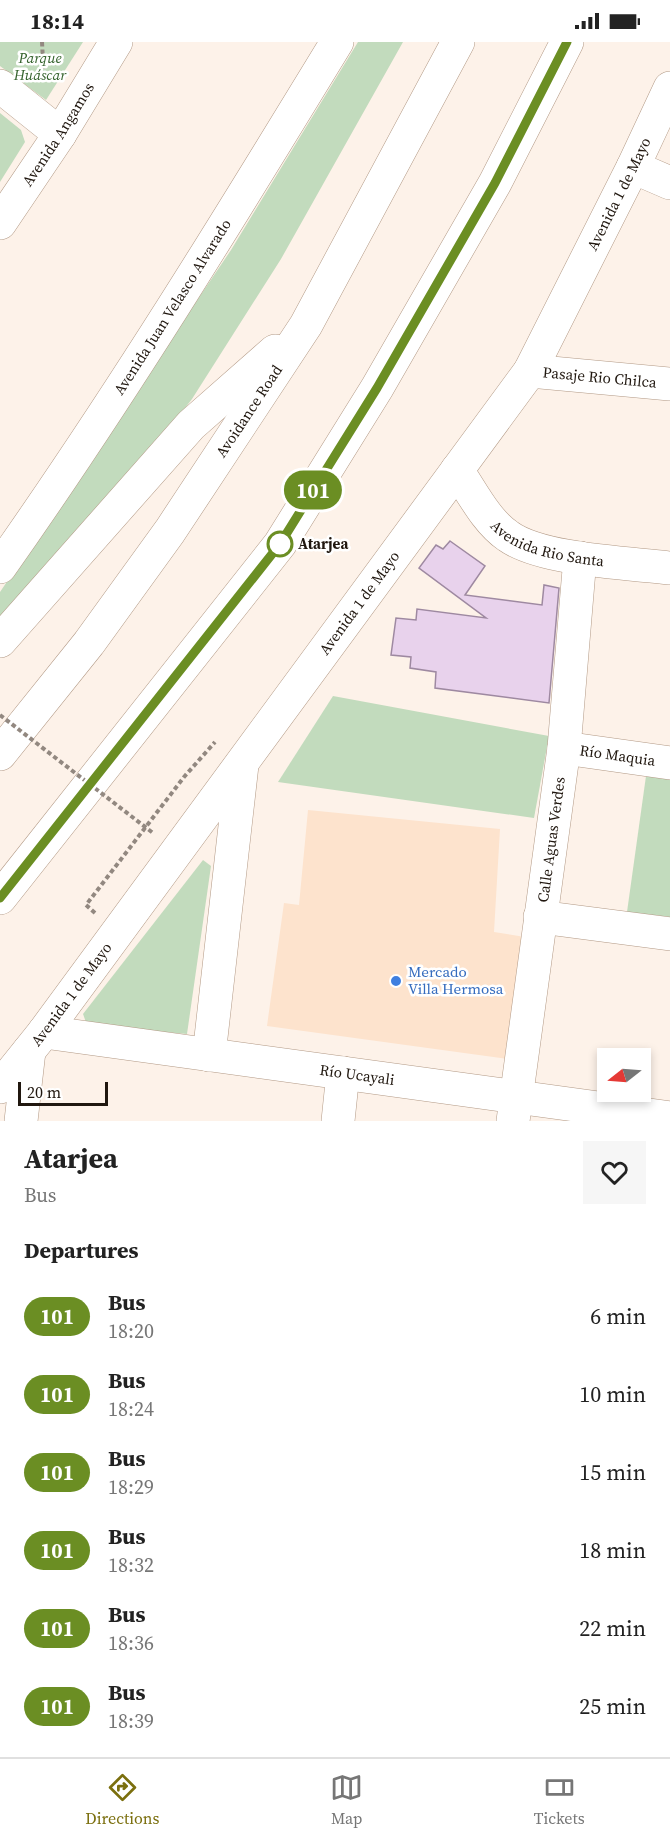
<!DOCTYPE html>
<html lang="en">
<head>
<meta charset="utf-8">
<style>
  body { margin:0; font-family:"Source Serif 4",serif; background:#f6f6f6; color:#222; height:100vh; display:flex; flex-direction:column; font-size:22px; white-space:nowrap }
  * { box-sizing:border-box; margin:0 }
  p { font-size:20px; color:#767676 }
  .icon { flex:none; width:33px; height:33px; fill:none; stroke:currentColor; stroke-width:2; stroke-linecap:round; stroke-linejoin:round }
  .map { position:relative; height:1079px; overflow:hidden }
  .sheet { display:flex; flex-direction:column; background:#fff; flex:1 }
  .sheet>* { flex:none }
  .badge { padding:0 12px; border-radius:20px; font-size:21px; line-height:39px }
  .needle { width:39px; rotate:253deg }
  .buttons { position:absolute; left:597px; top:1006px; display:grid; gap:12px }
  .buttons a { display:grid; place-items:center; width:54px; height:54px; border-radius:0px; background:#fff; box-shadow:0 3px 9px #0003; font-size:30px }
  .scale { position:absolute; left:18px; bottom:15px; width:90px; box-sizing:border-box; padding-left:6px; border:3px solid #20170f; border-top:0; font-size:16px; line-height:21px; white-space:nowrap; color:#20170f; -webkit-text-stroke:4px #fff; paint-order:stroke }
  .map>.badge { position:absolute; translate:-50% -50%; box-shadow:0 0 0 3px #fff }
  h2 { padding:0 24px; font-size:22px; line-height:54px }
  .round { display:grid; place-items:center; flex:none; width:63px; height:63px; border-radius:0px; background:#f6f6f6 }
  .headline { display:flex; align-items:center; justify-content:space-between; height:102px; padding:0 24px }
  h1 { font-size:28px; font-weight:700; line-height:45px }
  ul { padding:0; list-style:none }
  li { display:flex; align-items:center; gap:18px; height:78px; padding:0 24px }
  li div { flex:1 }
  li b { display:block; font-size:22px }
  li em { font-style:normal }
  li .badge { min-width:66px; font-weight:700; text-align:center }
  .status { display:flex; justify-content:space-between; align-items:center; height:42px; padding:0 30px; background:#fff; direction:ltr }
  .status svg { height:16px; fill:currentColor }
  .menu { display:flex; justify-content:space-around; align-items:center; height:84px; border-top:2px solid #e0e0e0; background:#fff; font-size:16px; color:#767676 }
  .menu a { display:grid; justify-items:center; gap:3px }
  .menu .current { color:#7b6f0e }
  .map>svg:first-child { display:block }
  .built { fill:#fde3cd }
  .green { fill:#c2dbbd }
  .building { fill:#e8d2ec; stroke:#9e89a1; stroke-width:1.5 }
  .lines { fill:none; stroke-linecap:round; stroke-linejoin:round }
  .minor-casing { stroke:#b29985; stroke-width:34 }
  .highway-casing { stroke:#b29985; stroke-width:34 }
  .path { stroke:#928880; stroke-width:4; stroke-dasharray:4.5 3; stroke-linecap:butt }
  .minor { stroke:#fff; stroke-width:33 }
  .highway { stroke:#fff; stroke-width:33 }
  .path-bridge { stroke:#928880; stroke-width:4; stroke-dasharray:4.5 3; stroke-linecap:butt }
  .line-casing { stroke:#fff; stroke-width:14 }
  .line { stroke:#6b8e23; stroke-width:9 }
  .stop-dot { fill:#fff; stroke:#6b8e23; stroke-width:3 }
  .shop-dot { fill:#3f7fe0; stroke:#fff; stroke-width:2 }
  .labels { text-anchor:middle; stroke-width:5; stroke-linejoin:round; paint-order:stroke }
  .park-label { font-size:15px; font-style:italic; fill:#34622c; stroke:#fff }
  .street-label { font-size:15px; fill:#20170f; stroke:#fff }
  .stop-label { font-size:15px; font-weight:bold; fill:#20170f; stroke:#fff; text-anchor:start }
  .shop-label { font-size:15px; fill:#366cbe; stroke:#fff; text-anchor:start }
</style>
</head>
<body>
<div class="status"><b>18:14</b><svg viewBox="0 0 49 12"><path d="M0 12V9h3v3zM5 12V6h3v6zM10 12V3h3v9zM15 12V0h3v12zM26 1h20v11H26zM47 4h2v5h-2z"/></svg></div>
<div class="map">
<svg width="670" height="1079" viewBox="0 0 670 1079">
  <rect width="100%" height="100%" fill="#fdf2e9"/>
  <polygon class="built" points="308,768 500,787 494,890 525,895 508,1017 267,984 284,861 299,863"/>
  <g class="green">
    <polygon points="0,0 83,0 46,58 0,24"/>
    <polygon points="358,0 403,0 281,217 192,357 93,484 0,582 0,550 231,208"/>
    <polygon points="0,71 21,88 25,100 0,140"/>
    <polygon points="333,654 549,694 534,776 278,740"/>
    <polygon points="646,734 670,737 670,875 627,870"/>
    <polygon points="203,818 211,824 187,992 87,983 83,972"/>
  </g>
  <polygon class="building" points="450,499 485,524 465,553 542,563 544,543 559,546 549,661 435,646 436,630 410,626 411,615 391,613 396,576 416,578 417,567 486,576 419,526 436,503 443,507"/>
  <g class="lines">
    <g class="minor-casing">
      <g id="minor">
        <polyline points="0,44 60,92"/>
        <polyline points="633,125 670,141"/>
        <path id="s1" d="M 0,181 L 60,92 L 116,0"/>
        <path id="s2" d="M 530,329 L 670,342"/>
        <path id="s3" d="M 457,428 C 472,450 486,479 508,494 C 541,518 628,521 670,526"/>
        <path id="s4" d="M 0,525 C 120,355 229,177 337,0"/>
        <path id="s5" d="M 564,706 L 670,721"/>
        <polyline points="540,875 670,892"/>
        <path id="s6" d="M 44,990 L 670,1076"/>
        <polyline points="209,1013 242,723"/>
        <path id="s7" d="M 0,1045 L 44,990 L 530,329 L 633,125 L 670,46"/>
        <polyline points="21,1079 29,1009"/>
        <polyline points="338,1079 343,1031"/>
        <path id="s8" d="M 513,1079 L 564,706 L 580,516"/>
      </g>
    </g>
    <g class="highway-casing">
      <g id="highway">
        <polyline points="0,599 191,383 275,309"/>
        <path id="s9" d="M 0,712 L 89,601 L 170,489 L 306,283 L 458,0"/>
        <polyline points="0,856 280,502 377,346 495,141 567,0"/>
      </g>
    </g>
    <g class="path">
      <polyline points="42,0 44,37"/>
      <polyline points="95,871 86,863 184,735 215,700"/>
    </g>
    <use href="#minor" class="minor"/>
    <use href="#highway" class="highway"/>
    <polyline class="path-bridge" points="0,673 153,791"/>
  </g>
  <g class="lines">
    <g class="line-casing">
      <polyline id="line" points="0,856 280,502 377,346 495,141 567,0"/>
    </g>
    <use href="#line" class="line"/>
  </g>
  <circle class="stop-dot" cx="280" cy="502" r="12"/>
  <circle class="shop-dot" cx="396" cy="939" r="6"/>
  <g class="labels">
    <g class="park-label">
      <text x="40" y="21">Parque<tspan x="40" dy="17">Huáscar</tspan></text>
    </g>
    <g class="street-label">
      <text dy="5" stroke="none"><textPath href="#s1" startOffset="106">Avenida Angamos</textPath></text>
      <text dy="5" stroke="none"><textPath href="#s7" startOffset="1089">Avenida 1 de Mayo</textPath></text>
      <text dy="5" stroke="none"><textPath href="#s4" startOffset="312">Avenida Juan Velasco Alvarado</textPath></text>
      <text dy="5" stroke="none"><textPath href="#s2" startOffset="70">Pasaje Rio Chilca</textPath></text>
      <text dy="5" stroke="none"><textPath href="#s9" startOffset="424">Avoidance Road</textPath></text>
      <text dy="5" stroke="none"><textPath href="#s3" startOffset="124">Avenida Rio Santa</textPath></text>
      <text dy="5" stroke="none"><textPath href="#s7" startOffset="603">Avenida 1 de Mayo</textPath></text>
      <text dy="5" stroke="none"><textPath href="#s5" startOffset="54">Río Maquia</textPath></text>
      <text dy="5" stroke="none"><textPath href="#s8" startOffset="284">Calle Aguas Verdes</textPath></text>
      <text dy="5" stroke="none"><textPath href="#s7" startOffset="117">Avenida 1 de Mayo</textPath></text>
      <text dy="5" stroke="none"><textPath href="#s6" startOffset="316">Río Ucayali</textPath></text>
    </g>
    <g class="stop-label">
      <text x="298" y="507">Atarjea</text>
    </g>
    <g class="shop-label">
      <text x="408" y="935">Mercado<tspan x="408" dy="17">Villa Hermosa</tspan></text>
    </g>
  </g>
</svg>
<div class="buttons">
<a><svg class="needle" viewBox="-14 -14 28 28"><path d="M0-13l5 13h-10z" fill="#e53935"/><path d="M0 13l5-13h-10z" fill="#767676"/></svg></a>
</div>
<div class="scale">20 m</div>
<b class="badge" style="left:313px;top:448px;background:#6b8e23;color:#fff">101</b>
</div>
<section class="sheet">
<div class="headline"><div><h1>Atarjea</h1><p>Bus</p></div><a class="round"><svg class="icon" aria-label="heart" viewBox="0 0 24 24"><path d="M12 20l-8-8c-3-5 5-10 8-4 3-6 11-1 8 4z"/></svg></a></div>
<h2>Departures</h2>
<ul>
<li><span class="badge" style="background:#6b8e23;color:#fff">101</span><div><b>Bus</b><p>18:20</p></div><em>6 min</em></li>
<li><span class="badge" style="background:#6b8e23;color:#fff">101</span><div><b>Bus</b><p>18:24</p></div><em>10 min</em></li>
<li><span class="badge" style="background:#6b8e23;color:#fff">101</span><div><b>Bus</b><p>18:29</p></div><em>15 min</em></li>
<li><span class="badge" style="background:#6b8e23;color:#fff">101</span><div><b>Bus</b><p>18:32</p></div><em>18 min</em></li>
<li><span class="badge" style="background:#6b8e23;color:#fff">101</span><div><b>Bus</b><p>18:36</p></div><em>22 min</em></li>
<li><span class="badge" style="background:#6b8e23;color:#fff">101</span><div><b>Bus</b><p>18:39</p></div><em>25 min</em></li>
</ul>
</section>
<nav class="menu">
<a class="current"><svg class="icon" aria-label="directions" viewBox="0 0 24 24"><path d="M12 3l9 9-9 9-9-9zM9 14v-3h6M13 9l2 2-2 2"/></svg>Directions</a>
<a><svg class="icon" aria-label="map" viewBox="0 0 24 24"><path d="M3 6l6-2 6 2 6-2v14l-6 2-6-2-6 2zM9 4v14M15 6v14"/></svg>Map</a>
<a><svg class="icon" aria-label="tickets" viewBox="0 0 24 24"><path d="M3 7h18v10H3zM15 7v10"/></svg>Tickets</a>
</nav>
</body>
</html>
